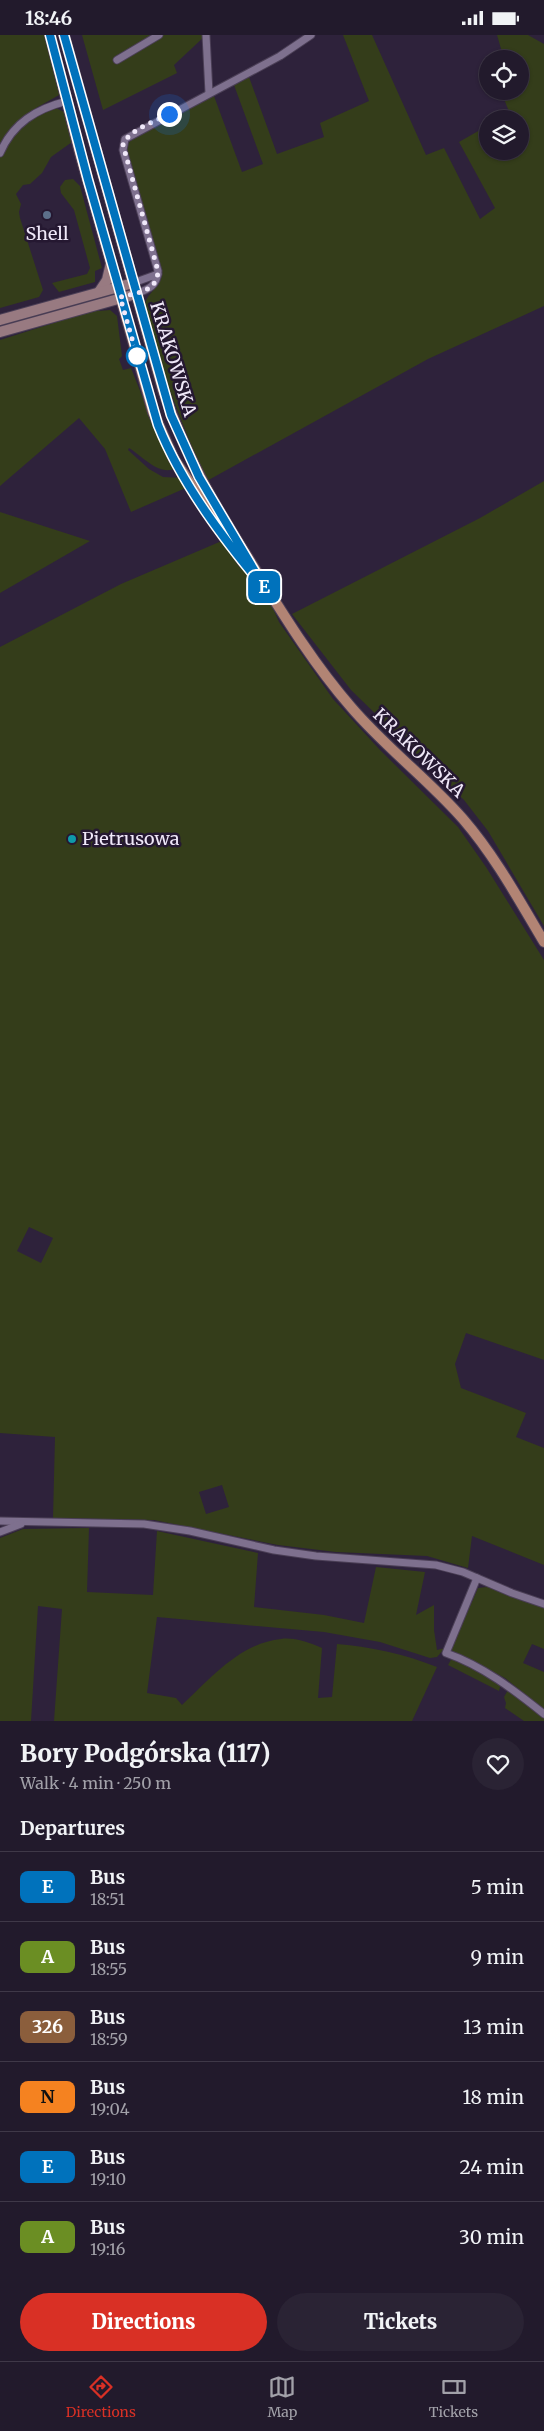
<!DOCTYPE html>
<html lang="en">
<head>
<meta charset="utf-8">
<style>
  body { margin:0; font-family:Merriweather,serif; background:#2a2334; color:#f1f3f6; height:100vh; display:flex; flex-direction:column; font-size:19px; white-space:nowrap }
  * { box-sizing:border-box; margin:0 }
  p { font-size:16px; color:#a2a1a9 }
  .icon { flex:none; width:28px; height:28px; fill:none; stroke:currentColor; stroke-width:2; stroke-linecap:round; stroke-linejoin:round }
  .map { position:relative; height:1686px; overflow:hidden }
  .drawer { display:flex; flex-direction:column; background:#221a2c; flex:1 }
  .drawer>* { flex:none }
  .badge { padding:0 10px; border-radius:8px; font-size:18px; line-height:32px }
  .buttons { position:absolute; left:479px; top:15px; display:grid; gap:10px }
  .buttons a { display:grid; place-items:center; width:50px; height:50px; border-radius:50%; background:#221a2c; box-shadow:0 1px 4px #0004,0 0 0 1px #3f3848; font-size:25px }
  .you { position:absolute; width:25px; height:25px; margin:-12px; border:4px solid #fff; border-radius:50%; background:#1a73e8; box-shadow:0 0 0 8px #1a73e833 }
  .map>.badge { position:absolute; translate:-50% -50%; box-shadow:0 0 0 2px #fff }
  h2 { padding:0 20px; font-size:19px; line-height:45px }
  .round { display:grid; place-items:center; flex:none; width:52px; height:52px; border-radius:26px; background:#2a2334 }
  .summary { display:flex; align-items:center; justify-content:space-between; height:85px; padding:0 20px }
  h1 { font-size:24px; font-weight:800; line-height:38px }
  .primary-button { display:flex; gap:10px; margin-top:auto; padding:10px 20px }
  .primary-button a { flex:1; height:58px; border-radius:30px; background:#d93025; color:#fff; font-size:20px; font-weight:800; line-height:58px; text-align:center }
  .primary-button a+a { background:#2a2334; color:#f1f3f6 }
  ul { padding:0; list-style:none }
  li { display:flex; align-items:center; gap:15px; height:70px; padding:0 20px; border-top:1px solid #3f3848 }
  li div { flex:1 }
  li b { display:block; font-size:19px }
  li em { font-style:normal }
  li .badge { min-width:55px; font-weight:700; text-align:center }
  .status { display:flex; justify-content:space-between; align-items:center; height:35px; padding:0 25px; background:#221a2c; direction:ltr }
  .status svg { height:14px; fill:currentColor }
  .menu { display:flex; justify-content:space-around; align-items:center; height:70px; border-top:1px solid #3f3848; background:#221a2c; font-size:14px; color:#a2a1a9 }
  .menu a { display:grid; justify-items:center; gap:2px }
  .menu .selected { color:#d93025 }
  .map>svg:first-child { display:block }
  .green { fill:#343d1a; fill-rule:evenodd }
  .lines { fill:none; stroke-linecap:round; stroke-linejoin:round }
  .minor-casing { stroke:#4b3f56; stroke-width:9 }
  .secondary-casing { stroke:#4b3f56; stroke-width:12 }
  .primary-casing { stroke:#4b3f56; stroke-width:12 }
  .minor { stroke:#7e708e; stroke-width:7 }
  .secondary { stroke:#987a81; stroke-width:10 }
  .primary { stroke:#b28474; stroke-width:10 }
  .line-casing { stroke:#fff; stroke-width:11 }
  .line { stroke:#0072bc; stroke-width:8 }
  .walk { stroke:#f0e8f9; stroke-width:5; stroke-dasharray:0 9 }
  .service-dot { fill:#5c6f8a; stroke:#251831; stroke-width:2 }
  .stop-dot { fill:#fff; stroke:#0072bc; stroke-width:2.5 }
  .culture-dot { fill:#0f9aa8; stroke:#251831; stroke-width:2 }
  .labels { text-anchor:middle; stroke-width:5; stroke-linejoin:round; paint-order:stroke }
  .poi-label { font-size:18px; fill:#f0e8f9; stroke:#251831 }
  .street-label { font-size:18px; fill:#f0e8f9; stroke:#251831 }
</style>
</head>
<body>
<div class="status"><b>18:46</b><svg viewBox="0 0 49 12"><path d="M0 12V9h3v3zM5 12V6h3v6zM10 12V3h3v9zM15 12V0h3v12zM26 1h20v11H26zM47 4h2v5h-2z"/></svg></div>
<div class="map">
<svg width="544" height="1686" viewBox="0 0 544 1686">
  <rect width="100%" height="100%" fill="#2e223b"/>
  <g class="green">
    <polygon points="0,0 45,0 61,59 36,73 38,78 56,73 64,77 72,107 51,122 42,138 30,149 23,150 16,159 21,169 19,177 20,183 43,255 39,262 0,273"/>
    <polygon points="82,0 206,0 174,30 177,38 103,75"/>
    <path d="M 343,0 L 372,0 L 426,120 L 444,113 L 480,184 L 495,173 L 459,107 L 480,95 L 487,109 L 488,116 L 520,116 L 520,84 L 512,84 L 504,64 L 519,58 L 520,24 L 504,24 L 497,0 L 528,0 L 544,9 L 544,271 L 428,324 L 205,447 L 170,356 L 145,269 C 148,256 163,251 162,236 L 126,116 L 127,110 L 135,101 L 214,61 L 242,137 L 263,129 L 234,50 L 249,42 L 277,119 L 324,102 L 320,88 L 369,66 Z"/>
    <polygon points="73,144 80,151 102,233 95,236 95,247 59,257 52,248 87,239 90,233 74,175 61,158 60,152 65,145"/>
    <path d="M 98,274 L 99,276 L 110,275 L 117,281 L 122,321 L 119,324 L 123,335 L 131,333 L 150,381 L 176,433 C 160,442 142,421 129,413 L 128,415 L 149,434 L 163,442 L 183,443 L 188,452 L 131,477 L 105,414 L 79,383 L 0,451 L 0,305 Z"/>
    <polygon points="544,446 544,891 488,796 464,765 351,655 292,579 480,483"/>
    <polygon points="0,477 90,506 0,558"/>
    <path d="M 224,505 L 272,571 L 279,587 L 333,664 L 380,715 L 458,792 L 486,832 L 544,925 L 544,1325 L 466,1298 L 455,1329 L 461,1353 L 526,1378 L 516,1402 L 544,1413 L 544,1530 L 472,1501 L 468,1533 L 427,1521 L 336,1517 L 278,1510 L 154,1485 L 53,1483 L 55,1402 L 0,1398 L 0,612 L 121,549 ZM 29,1192 L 53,1203 L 41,1228 L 17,1216 ZM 222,1450 L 229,1472 L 206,1479 L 199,1457 Z"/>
    <path d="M 89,1493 L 87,1557 L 153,1560 L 157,1496 L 258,1518 L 254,1572 L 324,1580 L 364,1588 L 376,1532 L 425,1537 L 416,1580 L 434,1570 L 434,1595 L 437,1615 L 445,1613 L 437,1622 L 430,1623 L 380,1607 L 324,1597 L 157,1582 L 147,1658 L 176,1663 L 182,1670 C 210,1644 240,1608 281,1604 C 294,1602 310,1608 322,1613 L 318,1663 L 332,1662 L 337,1609 C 372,1612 404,1619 437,1632 L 412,1686 L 54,1686 L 62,1574 L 38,1571 L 31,1686 L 0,1686 L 0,1503 L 23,1494 Z"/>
    <polygon points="487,1552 544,1572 544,1614 532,1609 523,1628 544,1637 544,1674 505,1643 451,1615 478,1553"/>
    <polygon points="452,1623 501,1648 499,1656 448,1630"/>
    <polygon points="508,1655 544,1682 544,1686 524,1686 505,1673 506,1668 504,1662"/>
  </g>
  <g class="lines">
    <g class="minor-casing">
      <g id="minor">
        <polyline points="206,0 209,58"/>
        <polyline points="117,25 159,0"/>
        <path d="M 0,118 C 13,88 36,74 67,66"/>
        <polyline points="133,248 158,239"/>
        <path d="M 136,259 C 149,254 157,251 158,236 L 123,115 L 125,104 L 280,21 L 311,0"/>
        <polyline points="0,1486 144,1489 190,1496 274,1515 316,1521 436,1530 463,1537 512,1558 544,1569"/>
        <polyline points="0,1497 21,1489"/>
        <path d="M 477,1543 L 446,1618 C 483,1631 514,1655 544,1679"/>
      </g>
    </g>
    <g class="secondary-casing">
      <g id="secondary">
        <polyline points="99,257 107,245 111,228"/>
        <polyline points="0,285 133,248"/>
        <polyline points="0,297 136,259"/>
      </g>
    </g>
    <g class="primary-casing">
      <g id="primary">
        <polyline points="50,0 80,118 153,377 174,424 243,527"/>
        <path d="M 64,0 L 163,355 C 184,418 213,468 248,523 C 280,574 311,626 351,672 C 385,712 428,744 463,784 C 495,821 519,865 544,907"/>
      </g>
    </g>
    <use href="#minor" class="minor"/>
    <use href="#secondary" class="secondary"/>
    <use href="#primary" class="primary"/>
  </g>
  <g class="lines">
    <g class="line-casing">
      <path id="line" d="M 50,0 L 88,145 L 158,390 C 182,450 225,506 266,555 L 199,442 L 171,380 L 64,0"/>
    </g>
    <use href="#line" class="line"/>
    <path class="walk" d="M 137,321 L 120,262 C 137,258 157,257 158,236 L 123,110 C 128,95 156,86 169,79"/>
  </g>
  <circle class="service-dot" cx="47" cy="180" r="5"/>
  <circle class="stop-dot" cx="137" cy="321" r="10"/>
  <circle class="culture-dot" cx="72" cy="804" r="5"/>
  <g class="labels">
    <g class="poi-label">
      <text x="47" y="205">Shell</text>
      <text x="82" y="810" text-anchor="start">Pietrusowa</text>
    </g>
    <g class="street-label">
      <text transform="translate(173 324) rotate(73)" y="6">KRAKOWSKA</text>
      <text transform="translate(419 718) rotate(44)" y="6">KRAKOWSKA</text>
    </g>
  </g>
</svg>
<div class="buttons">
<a><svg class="icon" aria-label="locate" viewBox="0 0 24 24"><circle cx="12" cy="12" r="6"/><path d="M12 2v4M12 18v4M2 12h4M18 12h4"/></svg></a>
<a><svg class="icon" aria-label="layers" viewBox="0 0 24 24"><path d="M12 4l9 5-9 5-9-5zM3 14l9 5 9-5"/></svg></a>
</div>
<div class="you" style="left:169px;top:79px"></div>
<b class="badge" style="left:264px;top:552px;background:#0072bc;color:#fff">E</b>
</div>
<section class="drawer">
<div class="summary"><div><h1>Bory Podgórska (117)</h1><p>Walk · 4 min · 250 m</p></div><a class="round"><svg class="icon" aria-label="heart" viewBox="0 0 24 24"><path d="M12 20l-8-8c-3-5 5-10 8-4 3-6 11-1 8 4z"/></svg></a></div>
<h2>Departures</h2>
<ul>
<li><span class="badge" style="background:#0072bc;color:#fff">E</span><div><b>Bus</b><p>18:51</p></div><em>5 min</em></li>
<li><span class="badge" style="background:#6b8e23;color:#fff">A</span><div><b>Bus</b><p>18:55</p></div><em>9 min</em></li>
<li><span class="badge" style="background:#8b5e3c;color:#fff">326</span><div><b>Bus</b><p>18:59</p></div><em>13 min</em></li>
<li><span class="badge" style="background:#f58220;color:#111">N</span><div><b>Bus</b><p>19:04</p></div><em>18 min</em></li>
<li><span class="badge" style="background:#0072bc;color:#fff">E</span><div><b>Bus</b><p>19:10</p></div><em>24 min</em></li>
<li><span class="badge" style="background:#6b8e23;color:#fff">A</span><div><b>Bus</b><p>19:16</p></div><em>30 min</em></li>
</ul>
<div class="primary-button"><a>Directions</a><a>Tickets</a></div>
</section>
<nav class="menu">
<a class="selected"><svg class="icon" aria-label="directions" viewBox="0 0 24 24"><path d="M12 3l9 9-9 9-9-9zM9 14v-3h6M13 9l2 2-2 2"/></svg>Directions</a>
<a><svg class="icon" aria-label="map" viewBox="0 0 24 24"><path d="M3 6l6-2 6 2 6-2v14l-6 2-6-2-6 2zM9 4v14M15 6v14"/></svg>Map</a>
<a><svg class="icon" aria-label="tickets" viewBox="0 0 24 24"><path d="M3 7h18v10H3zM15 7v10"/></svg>Tickets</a>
</nav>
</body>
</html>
